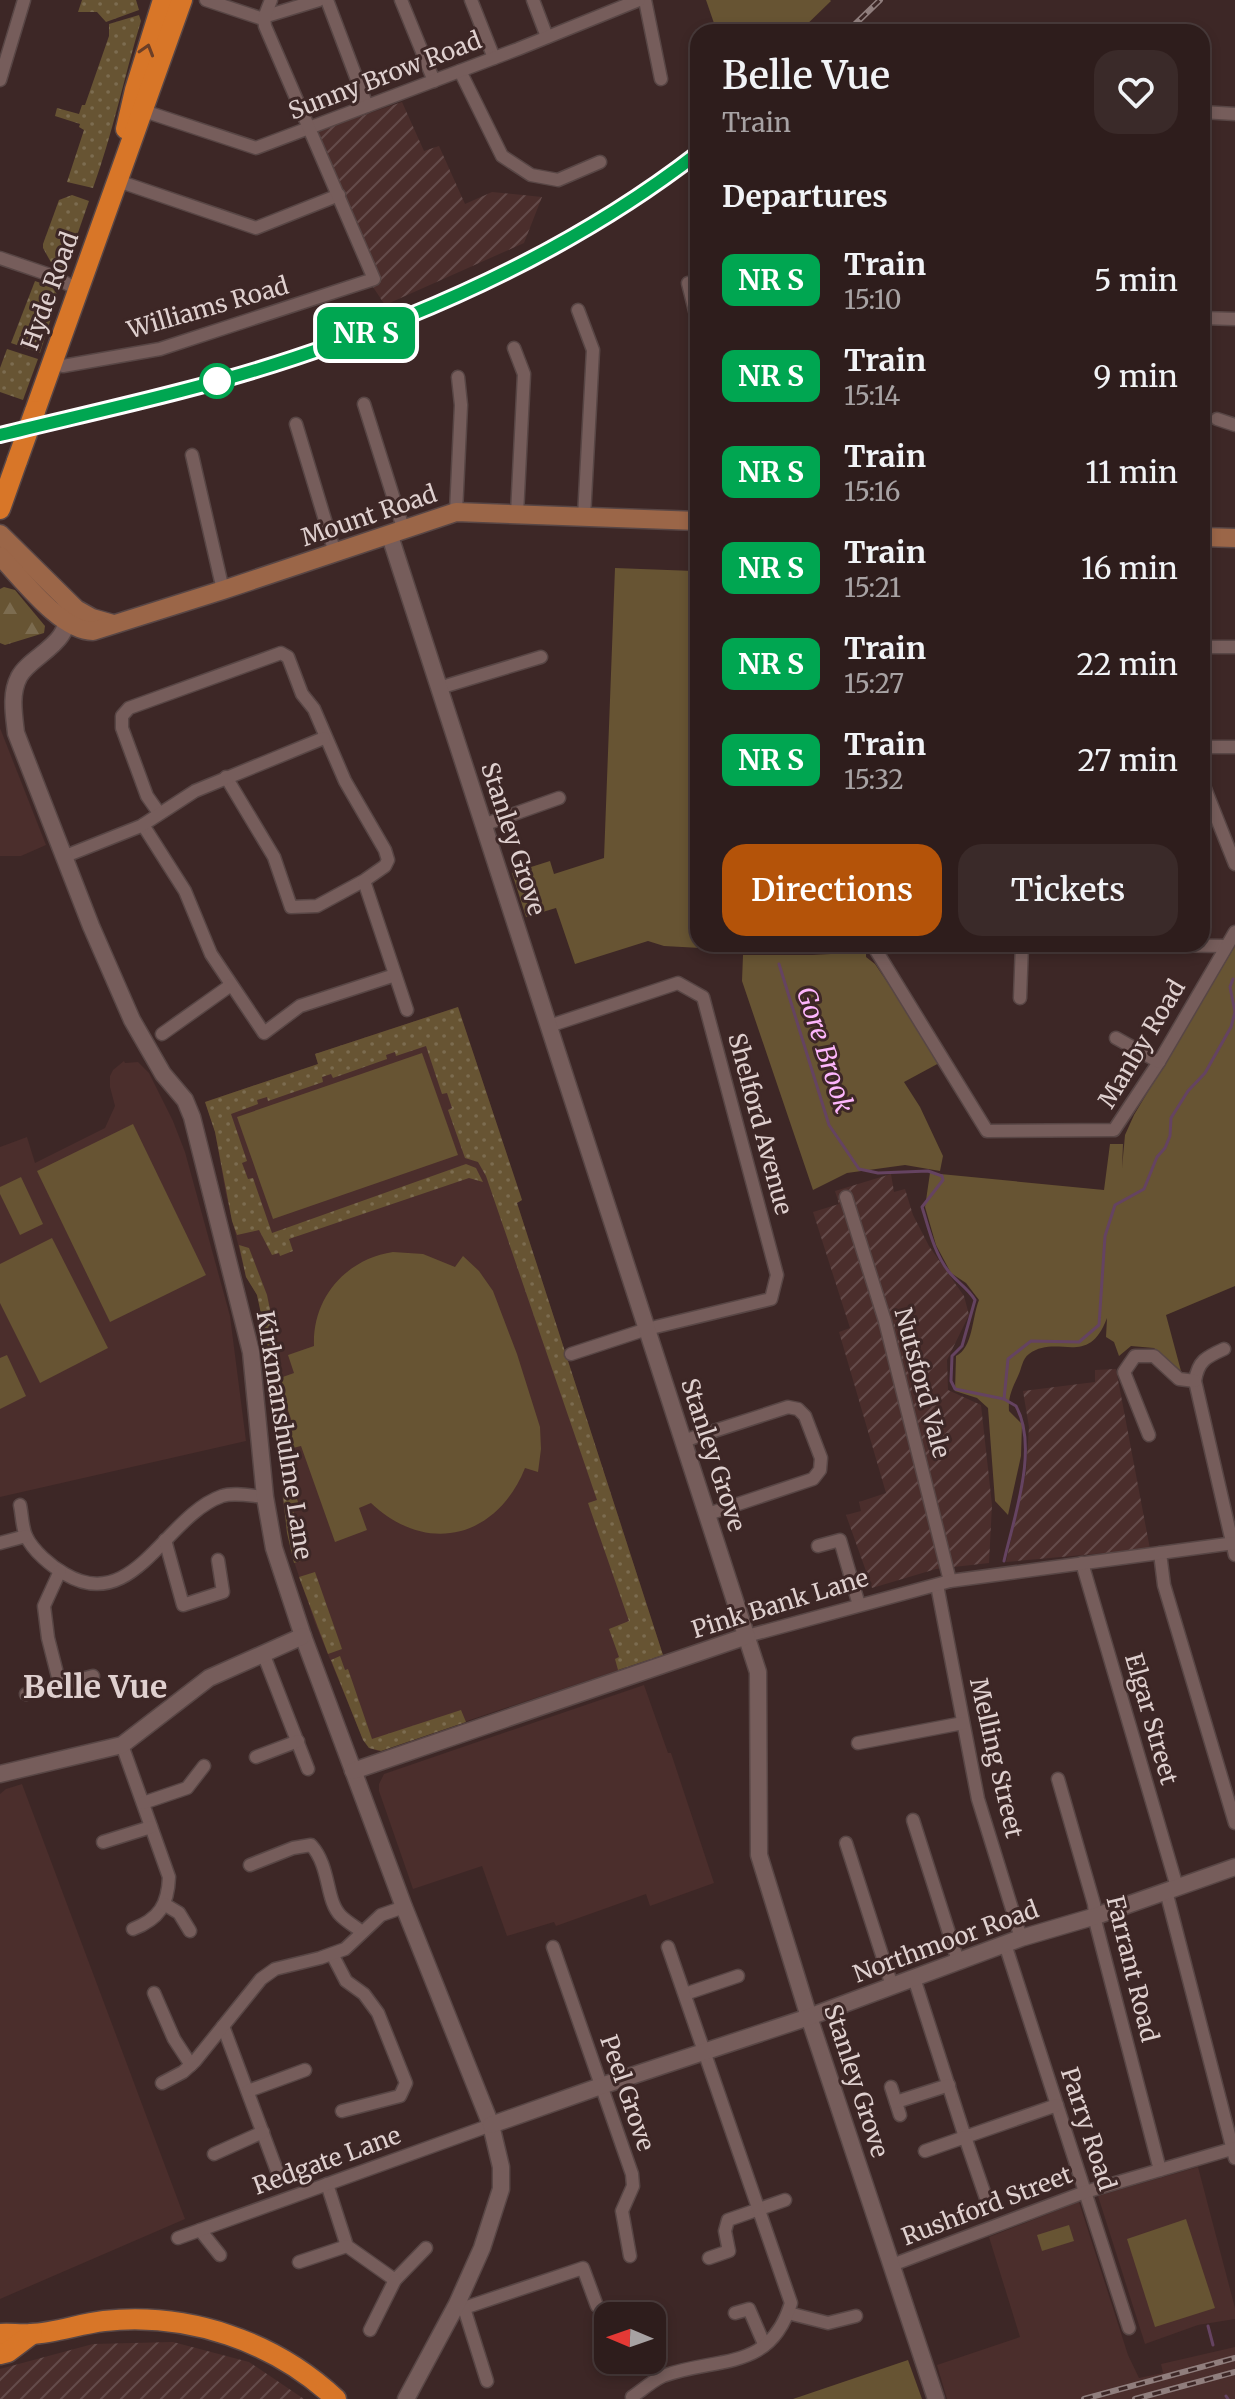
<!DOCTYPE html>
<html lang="en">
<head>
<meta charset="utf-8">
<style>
  body { margin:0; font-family:Merriweather,serif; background:#3a2a29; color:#f1f3f6; height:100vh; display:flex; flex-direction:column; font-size:30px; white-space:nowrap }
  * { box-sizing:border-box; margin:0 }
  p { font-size:26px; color:#a7a2a3 }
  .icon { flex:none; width:44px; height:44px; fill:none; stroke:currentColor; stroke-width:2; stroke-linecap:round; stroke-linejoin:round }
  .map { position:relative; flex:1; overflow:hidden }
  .panel { position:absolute; left:690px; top:24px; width:520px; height:928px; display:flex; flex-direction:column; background:#2e1d1c; border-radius:24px; box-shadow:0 4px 12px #0003,0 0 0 2px #493b3b }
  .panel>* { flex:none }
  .badge { padding:0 16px; border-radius:12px; font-size:28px; line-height:52px }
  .needle { width:52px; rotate:272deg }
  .fabs { position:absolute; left:594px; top:2302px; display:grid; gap:16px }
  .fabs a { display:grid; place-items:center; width:72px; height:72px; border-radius:16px; background:#2e1d1c; box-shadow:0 4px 12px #0003,0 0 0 2px #493b3b; font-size:40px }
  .map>.badge { position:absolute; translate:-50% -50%; box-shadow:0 0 0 4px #fff }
  h2 { padding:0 32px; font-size:30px; line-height:72px }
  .round { display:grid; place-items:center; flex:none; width:84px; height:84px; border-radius:24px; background:#3a2a29 }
  .summary { display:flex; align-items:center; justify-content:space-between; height:136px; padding:0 32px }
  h1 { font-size:38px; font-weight:600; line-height:60px }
  .cta { display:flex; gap:16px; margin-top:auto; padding:16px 32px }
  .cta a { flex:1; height:92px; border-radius:24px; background:#b45309; color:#fff; font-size:32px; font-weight:600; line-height:92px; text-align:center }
  .cta a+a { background:#3a2a29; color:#f1f3f6 }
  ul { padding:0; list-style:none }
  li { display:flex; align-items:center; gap:24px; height:96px; padding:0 32px }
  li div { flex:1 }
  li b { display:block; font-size:30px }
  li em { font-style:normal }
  li .badge { min-width:88px; font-weight:700; text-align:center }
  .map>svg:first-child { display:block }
  .built { fill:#4b2e2c }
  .industrial { fill:url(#industrial-furrows) }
  .grass { fill:url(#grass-dots) }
  .forest { fill:url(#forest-firs) }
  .green { fill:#675433 }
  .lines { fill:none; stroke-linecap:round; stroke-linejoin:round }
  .stream { stroke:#654361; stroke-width:3 }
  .minor-casing { stroke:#584645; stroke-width:15 }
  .tertiary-casing { stroke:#584645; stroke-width:19 }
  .secondary-casing { stroke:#584645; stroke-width:21 }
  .trunk-casing { stroke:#584645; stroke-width:23 }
  .minor { stroke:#765d5b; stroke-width:12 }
  .tertiary { stroke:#765d5b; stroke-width:16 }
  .secondary { stroke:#9b6648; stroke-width:18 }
  .trunk { stroke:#d87628; stroke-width:20 }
  .rail-casing { stroke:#907e7d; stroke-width:6 }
  .rail { stroke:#3d2726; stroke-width:3; stroke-dasharray:9; stroke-linecap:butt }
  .trunk-bridge-casing { stroke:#584645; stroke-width:23; stroke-linecap:butt }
  .trunk-bridge { stroke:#d87628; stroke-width:20 }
  .oneway { stroke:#6c3f27 }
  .line-casing { stroke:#fff; stroke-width:18 }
  .line { stroke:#00a651; stroke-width:12 }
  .stop-dot { fill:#fff; stroke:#00a651; stroke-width:4 }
  .labels { text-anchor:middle; stroke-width:6; stroke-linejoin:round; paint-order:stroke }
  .street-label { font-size:24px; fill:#dfd0cf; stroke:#3d2726 }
  .water-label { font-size:26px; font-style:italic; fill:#fdb6fc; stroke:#3d2726 }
  .district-label { font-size:32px; font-weight:bold; fill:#dfd0cf; stroke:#3d2726 }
</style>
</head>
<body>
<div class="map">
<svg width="1235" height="2399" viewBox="0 0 1235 2399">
  <defs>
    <pattern id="industrial-furrows" width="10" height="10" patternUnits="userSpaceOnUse" patternTransform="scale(2)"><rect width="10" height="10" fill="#4b2e2c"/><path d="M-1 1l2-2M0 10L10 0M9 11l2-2" fill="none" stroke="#644b4a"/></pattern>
    <pattern id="grass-dots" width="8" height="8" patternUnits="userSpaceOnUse" patternTransform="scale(2)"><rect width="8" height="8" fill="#675433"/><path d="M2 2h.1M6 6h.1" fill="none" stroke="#7c6c50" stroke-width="1.8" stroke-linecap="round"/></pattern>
    <pattern id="forest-firs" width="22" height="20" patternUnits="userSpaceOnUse" patternTransform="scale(2)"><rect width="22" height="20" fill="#675433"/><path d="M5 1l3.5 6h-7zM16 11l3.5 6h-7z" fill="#7c6c50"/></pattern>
  </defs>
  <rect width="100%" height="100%" fill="#3d2726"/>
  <g class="built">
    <polygon points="0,728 46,845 21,856 0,856"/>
    <polygon points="458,1007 522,1200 517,1203 663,1655 378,1751 369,1748 362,1737 315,1623 292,1556 283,1503 266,1334 257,1295 246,1277 226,1195 215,1132 205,1102 318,1064 315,1054"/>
    <polygon points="124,1061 125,1063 138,1062 149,1073 173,1121 185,1152 230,1316 246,1441 0,1497 0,1147 27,1137 35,1163 105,1128 115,1106 110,1087 110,1076 113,1070"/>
    <polygon points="644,1685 668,1753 671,1753 714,1883 650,1906 646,1894 556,1926 554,1922 507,1936 482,1866 413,1889 379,1791 379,1784 384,1774"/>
    <polygon points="22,1784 185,2219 0,2299 0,1794 6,1789"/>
    <polygon points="1198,2167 1235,2308 1235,2319 1198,2325 1145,2344 1098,2196"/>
    <polygon points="1079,2202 1128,2355 1139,2378 1163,2373 1161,2364 1235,2347 1235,2399 947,2399 937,2365 1020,2337 989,2237"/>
  </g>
  <g class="industrial">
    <polygon points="402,102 424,151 439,146 465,204 492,192 542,197 524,243 385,305 367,278 315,132"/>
    <polygon points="891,1174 894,1192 905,1189 913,1215 929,1246 964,1296 969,1315 947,1360 948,1390 981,1405 992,1505 989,1563 936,1569 872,1588 846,1515 861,1511 859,1502 886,1493 839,1332 850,1328 813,1212 839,1204 835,1191"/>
    <polygon points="1116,1369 1150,1549 1006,1562 1026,1473 1029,1427 1023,1391 1095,1382 1095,1370"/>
    <polygon points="173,2342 249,2362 304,2399 0,2399 0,2369 93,2344"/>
  </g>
  <g class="grass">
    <polygon points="82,0 136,0 139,10 106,22 97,12 78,12"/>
    <path d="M 139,15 L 141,21 C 124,77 113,133 93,188 L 67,182 L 84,130 L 79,127 L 80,124 L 55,116 L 57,108 L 79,114 L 82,105 L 85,105 L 109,36 L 109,24 Z"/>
    <polygon points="72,195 89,201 65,270 53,266 43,248 43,244 59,200"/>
    <polygon points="35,281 52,287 58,296 40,353 11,343"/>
    <polygon points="7,349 38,359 23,400 0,392 0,368"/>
    <polygon points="458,1007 522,1200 517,1203 663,1655 618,1670 615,1659 619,1657 609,1629 629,1621 588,1503 597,1500 486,1176 478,1162 465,1158 448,1110 452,1108 447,1093 442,1094 426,1046 396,1056 395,1052 386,1055 387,1059 333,1078 331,1074 322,1077 323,1082 268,1101 267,1097 257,1100 258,1104 231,1114 247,1161 242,1163 248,1179 253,1178 272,1233 466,1164 476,1168 483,1182 469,1178 289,1239 293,1251 280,1256 279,1253 272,1255 259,1230 237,1235 232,1221 215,1132 205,1102 318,1064 315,1054"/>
    <polygon points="239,1245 249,1248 267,1295 278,1348 269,1352 257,1295 246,1277"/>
    <polygon points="286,1466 299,1505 292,1508 310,1558 294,1563 287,1533 280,1468"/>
    <polygon points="315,1572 342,1649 328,1654 299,1577"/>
    <polygon points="340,1656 345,1670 348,1669 372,1739 461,1710 466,1722 381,1751 369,1748 363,1740 331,1660"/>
  </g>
  <polygon class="forest" points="4,587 15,590 45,626 44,633 5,645 0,643 0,589"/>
  <g class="green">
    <polygon points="706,0 830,0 831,1 799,32 717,32"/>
    <polygon points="695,532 698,532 698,944 866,944 866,957 875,964 941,1062 904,1082 920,1107 943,1156 940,1171 905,1165 847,1173 813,1190 742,981 743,955 831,955 664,946 648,941 575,964 556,908 526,917 512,873 550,861 554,874 604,858 615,568 694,571"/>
    <path d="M 1235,946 L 1235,1286 L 1166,1315 L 1181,1371 L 1154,1348 L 1131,1346 L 1119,1356 L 1114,1342 L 1106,1337 L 1107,1318 C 1088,1369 1058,1333 1029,1354 C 1022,1359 1022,1368 1018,1376 C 1012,1389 1008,1397 1009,1411 L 1022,1424 L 1021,1456 L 1008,1515 L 995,1501 L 988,1408 L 977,1398 L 955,1391 L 956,1356 C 973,1348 972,1317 979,1300 L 966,1283 L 951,1273 L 936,1245 L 925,1207 L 930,1173 L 1104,1190 L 1110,1144 L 1123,1144 L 1122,1168 L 1125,1135 L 1134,1115 Z"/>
    <polygon points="422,1053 458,1155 273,1219 237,1117"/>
    <polygon points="133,1124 206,1275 110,1322 37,1171"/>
    <polygon points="21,1177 43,1224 20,1235 0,1194 0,1187"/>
    <polygon points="52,1238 108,1348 40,1383 0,1303 0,1264"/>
    <path d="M 393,1252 L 423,1254 L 455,1267 L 463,1256 L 479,1271 L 493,1291 L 517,1354 L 540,1427 L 541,1449 L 538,1472 L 525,1468 C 497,1538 427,1556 371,1503 L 359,1508 L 367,1530 L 335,1542 L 301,1446 L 293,1448 L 285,1425 L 292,1422 L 277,1379 L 294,1373 L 288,1355 L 314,1346 C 312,1298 346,1259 393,1252 Z"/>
    <polygon points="7,1355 26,1396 0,1409 0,1358"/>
    <polygon points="1186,2219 1215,2308 1155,2327 1127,2239"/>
    <polygon points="1069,2225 1074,2241 1042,2251 1037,2235"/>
    <polygon points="908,2360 922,2399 793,2399"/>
  </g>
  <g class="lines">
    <g class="stream">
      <path d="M 779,964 L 829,1125 L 859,1169 L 878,1173 L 928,1171 L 942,1176 L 943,1180 L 922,1207 C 929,1229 934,1253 949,1272 C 958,1283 968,1288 975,1300 L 962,1346 L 952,1356 L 951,1381 L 955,1389 L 1004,1399 L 1016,1406 C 1039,1448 1014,1517 1004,1561"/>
      <polyline points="1004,1399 1008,1359 1031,1341 1079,1342 1099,1325 1105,1236 1115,1205 1144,1189 1157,1157 1165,1148 1170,1136 1171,1118 1188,1091 1205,1073 1231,1027 1235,1012 1230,987 1233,979"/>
      <polyline points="1208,2326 1213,2345"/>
      <polyline points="1226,2396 1228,2399"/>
    </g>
    <g class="minor-casing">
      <g id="minor">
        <polyline points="206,0 260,18 319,0"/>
        <polyline points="327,0 367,106"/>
        <polyline points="401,0 434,81"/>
        <polyline points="471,0 494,58"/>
        <polyline points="533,0 547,37"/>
        <polyline points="645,0 661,79"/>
        <polyline points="460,71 502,156 531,175 558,180 600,162"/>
        <polyline points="0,80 24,0"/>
        <polyline points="144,111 256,148 518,49 639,0"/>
        <polyline points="1202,112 1235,114"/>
        <polyline points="115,180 256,228 339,195"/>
        <polyline points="0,258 47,274 78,289"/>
        <polyline points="688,283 698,323"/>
        <polyline points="578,310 593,350 584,517"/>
        <polyline points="1202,318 1235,319"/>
        <polyline points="514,348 524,374 517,514"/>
        <polyline points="52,363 63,366 160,349 374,279 265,26 264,18 271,0"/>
        <polyline points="364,404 404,531"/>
        <polyline points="1217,419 1235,425"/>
        <polyline points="296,424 335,553"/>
        <polyline points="192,455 223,590"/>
        <polyline points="456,512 461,405 458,377"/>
        <polyline points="1202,647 1235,647"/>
        <polyline points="439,688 541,657"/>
        <polyline points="1202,747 1235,747"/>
        <polyline points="1202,781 1235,864"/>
        <polyline points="159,813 147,796 122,728 122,716 129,708 281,653 288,657 302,694 314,709 345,781 385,850 388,860 385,866 365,880 317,906 291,907 274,857 226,777"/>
        <polyline points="143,825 185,891 211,954 264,1033 300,1006 395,975"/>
        <polyline points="483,825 559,798"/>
        <polyline points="63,857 141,826 195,791 324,738"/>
        <polyline points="364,881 407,1010"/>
        <polyline points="1081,944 1226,946"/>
        <polyline points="874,947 987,1131 1114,1130 1159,1062 1235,932"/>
        <polyline points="874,947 987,944"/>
        <polyline points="1020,998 1022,944"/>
        <polyline points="549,1026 678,983 703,997 777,1275 771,1299 647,1329 571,1354"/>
        <polyline points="162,1034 231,985"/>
        <polyline points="1116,1038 1159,1062"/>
        <polyline points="846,1197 885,1321 950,1581"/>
        <path d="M 1224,1349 C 1206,1357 1198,1361 1195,1381 L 1235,1555"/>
        <polyline points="1149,1435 1124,1372 1135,1356 1154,1356 1179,1379 1195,1381"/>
        <polyline points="683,1441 788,1407 798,1409 805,1416 821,1458 820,1470 813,1479 708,1514"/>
        <path d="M 20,1505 C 22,1514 22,1527 26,1536 C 33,1551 51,1566 65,1574 C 134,1615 165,1516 222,1496 C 234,1492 252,1496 265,1497"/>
        <polyline points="165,1540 183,1605 223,1592 218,1560"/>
        <polyline points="0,1543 26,1536"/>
        <polyline points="818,1546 840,1540 859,1605"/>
        <polyline points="1160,1553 1164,1585 1235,1823"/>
        <polyline points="1082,1563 1177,1887"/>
        <polyline points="60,1571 44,1606 48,1638 60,1685 93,1676"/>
        <polyline points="937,1585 978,1799 1021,1938"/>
        <polyline points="747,1636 950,1581 1235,1543"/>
        <polyline points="263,1653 308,1769"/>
        <polyline points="26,1694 60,1685"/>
        <polyline points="858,1743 963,1723"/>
        <path d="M 122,1745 L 169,1877 C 168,1905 159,1919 133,1929"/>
        <polyline points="256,1757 298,1741"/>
        <polyline points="1058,1779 1094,1904 1096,1924 1160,2170"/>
        <polyline points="143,1803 187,1788 204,1766"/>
        <polyline points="913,1820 958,1961"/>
        <polyline points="103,1842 151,1827"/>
        <polyline points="846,1843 892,1986"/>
        <path d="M 250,1865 L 293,1848 L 311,1845 C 331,1867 325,1900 341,1916 C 347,1922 356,1927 362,1932"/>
        <polyline points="1166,1891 1235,2158"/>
        <polyline points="164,1904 179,1913 190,1931"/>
        <polyline points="1005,1944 1129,2328"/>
        <polyline points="553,1947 632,2174 633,2186 622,2211 630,2256"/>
        <polyline points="332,1954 346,1981 364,1994 378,2013 406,2083 400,2096 342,2111"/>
        <polyline points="914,1978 965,2137 1057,2105"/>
        <polyline points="154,1993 174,2039 191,2065"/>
        <polyline points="685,1994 738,1976"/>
        <polyline points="223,2026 277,2171"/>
        <polyline points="162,2083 183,2072 195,2061 261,1979 275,1969 320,1958 345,1949 381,1915 404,1907"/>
        <polyline points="891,2087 900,2115"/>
        <polyline points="248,2091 305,2070"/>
        <polyline points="896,2102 949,2085"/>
        <polyline points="925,2151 965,2137 987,2201"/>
        <polyline points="214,2154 263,2132"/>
        <polyline points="327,2184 347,2246 395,2280 426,2248"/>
        <polyline points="200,2230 220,2255"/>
        <polyline points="178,2238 491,2125"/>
        <polyline points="709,2258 729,2251 725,2231 728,2220 785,2200"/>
        <polyline points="299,2262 347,2246"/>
        <polyline points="892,2265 1085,2192 1235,2148"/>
        <polyline points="457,2304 464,2308 583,2268 597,2306"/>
        <polyline points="464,2308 487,2381"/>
        <polyline points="735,2313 749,2309 764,2344"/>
        <polyline points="788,2313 828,2323 856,2316"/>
        <polyline points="370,2330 395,2280"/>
        <path d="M 632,2397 C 642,2390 652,2381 663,2376 C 716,2356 770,2373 791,2303 L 668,1947"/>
      </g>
    </g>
    <g class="tertiary-casing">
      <g id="tertiary">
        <polyline points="390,536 758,1672 759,1855 809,2017 936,2399"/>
        <path d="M 64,608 C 77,642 30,655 19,677 C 10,694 14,715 16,733 L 91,926 L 132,1020 L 163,1074 L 185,1100 L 192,1117 L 251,1352 L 265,1497 L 274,1548 L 303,1636 L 404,1907 L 491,2125 L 501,2167 L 501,2189 L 482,2248 L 457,2304 L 406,2399"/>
        <polyline points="353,1771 747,1636"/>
        <polyline points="0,1774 122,1745 209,1678 303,1636"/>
        <polyline points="491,2125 601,2086 809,2017 1021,1938 1096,1916 1235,1867"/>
      </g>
    </g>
    <g class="secondary-casing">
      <g id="secondary">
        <polyline points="0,534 76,609 92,618 113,624"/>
        <polyline points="1202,537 1235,538"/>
        <path d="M 0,556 C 22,579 61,631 93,631 L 223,590 L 456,512 L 698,521"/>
      </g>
    </g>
    <g class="trunk-casing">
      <g id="trunk">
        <polyline points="126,129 135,90 163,0"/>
        <polyline points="35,411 182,0"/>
        <polyline points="0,509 17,461"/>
        <path d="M 0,2334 C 10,2333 20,2335 31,2334 C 55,2333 79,2324 104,2321 C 188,2312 274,2341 336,2399"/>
        <polyline points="0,2354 8,2352 32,2334"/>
      </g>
    </g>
    <use href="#minor" class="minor"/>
    <use href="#tertiary" class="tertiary"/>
    <use href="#secondary" class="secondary"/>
    <use href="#trunk" class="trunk"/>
    <g class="rail-casing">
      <g id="rail">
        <polyline points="847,32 880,0"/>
        <path d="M 0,435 C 98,411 198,390 294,359 C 437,312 579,246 698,153"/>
        <polyline points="1084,2399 1235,2358"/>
        <polyline points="1135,2399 1235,2372"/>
      </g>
    </g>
    <use href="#rail" class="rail"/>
    <g class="trunk-bridge-casing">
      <polyline id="trunk-bridge" points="17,461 35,411"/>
    </g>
    <use href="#trunk-bridge" class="trunk-bridge"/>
  </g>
  <defs><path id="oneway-chevron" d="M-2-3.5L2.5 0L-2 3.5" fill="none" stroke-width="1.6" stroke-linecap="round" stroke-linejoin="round" transform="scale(2)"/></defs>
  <use class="oneway" href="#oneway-chevron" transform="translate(147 50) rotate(-73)"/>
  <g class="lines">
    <g class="line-casing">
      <path id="line" d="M 0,435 C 98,411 198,390 294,358 C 437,311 578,246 698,153"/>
    </g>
    <use href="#line" class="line"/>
  </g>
  <circle class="stop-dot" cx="217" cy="381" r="16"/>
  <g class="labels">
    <g class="street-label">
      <text transform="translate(385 76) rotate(-21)" y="8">Sunny Brow Road</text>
      <text transform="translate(50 291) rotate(-70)" y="8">Hyde Road</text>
      <text transform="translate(208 308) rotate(-16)" y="8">Williams Road</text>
      <text transform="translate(369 516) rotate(-19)" y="8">Mount Road</text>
      <text transform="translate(513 839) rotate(72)" y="8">Stanley Grove</text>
      <text transform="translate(1142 1044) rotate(-59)" y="8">Manby Road</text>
      <text transform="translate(760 1124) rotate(75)" y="8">Shelford Avenue</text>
      <text transform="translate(922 1383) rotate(75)" y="8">Nutsford Vale</text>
      <text transform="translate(284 1435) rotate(81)" y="8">Kirkmanshulme Lane</text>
      <text transform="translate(713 1455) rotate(72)" y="8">Stanley Grove</text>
      <text transform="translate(780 1604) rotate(-17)" y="8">Pink Bank Lane</text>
      <text transform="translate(1151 1719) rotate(74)" y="8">Elgar Street</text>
      <text transform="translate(996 1758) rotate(77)" y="8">Melling Street</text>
      <text transform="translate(946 1942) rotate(-20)" y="8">Northmoor Road</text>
      <text transform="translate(1132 1969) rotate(76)" y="8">Farrant Road</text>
      <text transform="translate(856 2081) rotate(72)" y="8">Stanley Grove</text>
      <text transform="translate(627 2093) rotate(71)" y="8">Peel Grove</text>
      <text transform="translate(1088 2129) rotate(72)" y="8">Parry Road</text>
      <text transform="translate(327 2161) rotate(-20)" y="8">Redgate Lane</text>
      <text transform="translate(987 2206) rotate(-21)" y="8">Rushford Street</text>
    </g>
    <g class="water-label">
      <text transform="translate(825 1050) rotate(72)" y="9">Gore Brook</text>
    </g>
    <g class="district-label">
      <text x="95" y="1698">Belle Vue</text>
    </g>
  </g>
</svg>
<div class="fabs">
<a><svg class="needle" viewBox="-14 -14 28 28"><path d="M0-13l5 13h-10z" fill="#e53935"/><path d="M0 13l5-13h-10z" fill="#a7a2a3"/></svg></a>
</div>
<b class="badge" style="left:366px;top:333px;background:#00a651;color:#fff">NR S</b>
<section class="panel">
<div class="summary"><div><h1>Belle Vue</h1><p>Train</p></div><a class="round"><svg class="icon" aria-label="heart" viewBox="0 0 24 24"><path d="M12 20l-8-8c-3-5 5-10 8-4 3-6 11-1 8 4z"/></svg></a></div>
<h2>Departures</h2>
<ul>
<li><span class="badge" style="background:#00a651;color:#fff">NR S</span><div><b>Train</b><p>15:10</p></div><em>5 min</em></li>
<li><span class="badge" style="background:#00a651;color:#fff">NR S</span><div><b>Train</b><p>15:14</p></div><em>9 min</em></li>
<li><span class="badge" style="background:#00a651;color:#fff">NR S</span><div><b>Train</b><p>15:16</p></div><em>11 min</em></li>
<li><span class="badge" style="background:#00a651;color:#fff">NR S</span><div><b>Train</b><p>15:21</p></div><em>16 min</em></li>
<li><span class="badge" style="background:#00a651;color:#fff">NR S</span><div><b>Train</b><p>15:27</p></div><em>22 min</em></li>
<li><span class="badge" style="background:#00a651;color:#fff">NR S</span><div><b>Train</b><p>15:32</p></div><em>27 min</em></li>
</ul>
<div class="cta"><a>Directions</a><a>Tickets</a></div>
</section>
</div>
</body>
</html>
